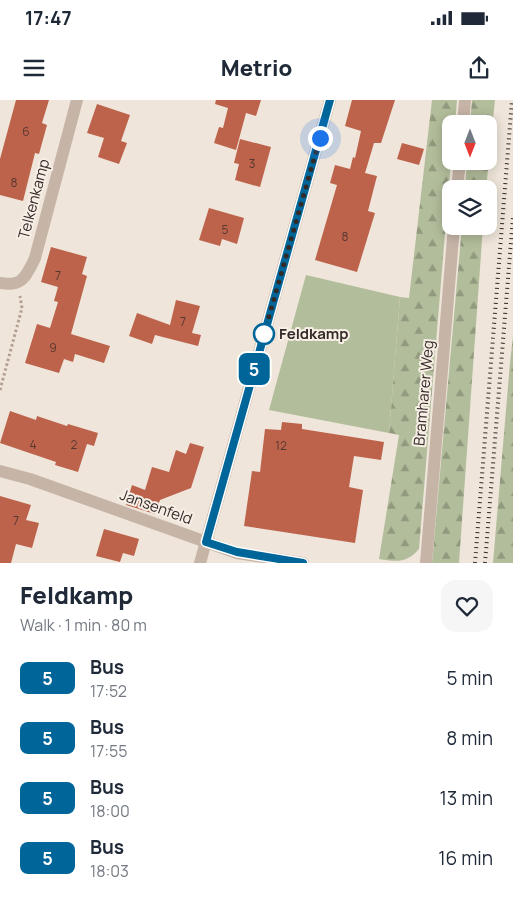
<!DOCTYPE html>
<html lang="en">
<head>
<meta charset="utf-8">
<style>
  body { margin:0; font-family:Manrope,sans-serif; background:#f6f6f7; color:#1f2937; height:100vh; display:flex; flex-direction:column; font-size:19px; white-space:nowrap }
  * { box-sizing:border-box; margin:0 }
  p { font-size:16px; color:#747a83 }
  .icon { flex:none; width:28px; height:28px; fill:none; stroke:currentColor; stroke-width:2; stroke-linecap:round; stroke-linejoin:round }
  .map { position:relative; height:463px; overflow:hidden }
  .details { display:flex; flex-direction:column; background:#fff; flex:1 }
  .details>* { flex:none }
  .badge { padding:0 10px; border-radius:8px; font-size:18px; line-height:32px }
  .needle { width:32px; rotate:180deg }
  .buttons { position:absolute; left:442px; top:15px; display:grid; gap:10px }
  .buttons a { display:grid; place-items:center; width:55px; height:55px; border-radius:10px; background:#fff; box-shadow:0 2px 12px #0003; font-size:25px }
  .you { position:absolute; width:25px; height:25px; margin:-12px; border:4px solid #fff; border-radius:50%; background:#1a73e8; box-shadow:0 0 0 8px #1a73e833 }
  .map>.badge { position:absolute; translate:-50% -50%; box-shadow:0 0 0 2px #fff }
  .round { display:grid; place-items:center; flex:none; width:52px; height:52px; border-radius:15px; background:#f6f6f7 }
  .head { display:flex; align-items:center; justify-content:space-between; height:85px; padding:0 20px }
  h1 { font-size:24px; font-weight:800; line-height:38px }
  ul { padding:0; list-style:none }
  li { display:flex; align-items:center; gap:15px; height:60px; padding:0 20px }
  li div { flex:1 }
  li b { display:block; font-size:19px }
  li em { font-style:normal }
  li .badge { min-width:55px; font-weight:700; text-align:center }
  .status { display:flex; justify-content:space-between; align-items:center; height:35px; padding:0 25px; background:#fff; direction:ltr }
  .status svg { height:14px; fill:currentColor }
  header { display:flex; justify-content:space-between; align-items:center; height:65px; padding:0 20px; background:#fff; font-size:22px; font-weight:800 }
  .map>svg:first-child { display:block }
  .forest { fill:url(#forest-firs) }
  .pitch { fill:#b2bd9b }
  .building { fill:#bd634b }
  .lines { fill:none; stroke-linecap:round; stroke-linejoin:round }
  .path { stroke:#b29f91; stroke-width:3; stroke-dasharray:2.5 2.5; stroke-linecap:butt }
  .minor { stroke:#c6b4a7; stroke-width:12 }
  .rail { stroke:#332a27; stroke-width:4; stroke-dasharray:1 4; stroke-linecap:butt }
  .line-casing { stroke:#fff; stroke-width:11 }
  .line { stroke:#069; stroke-width:8 }
  .walk { stroke:#332a27; stroke-width:5; stroke-dasharray:0 9 }
  .stop-dot { fill:#fff; stroke:#069; stroke-width:2.5 }
  .labels { text-anchor:middle; stroke-width:4; stroke-linejoin:round; paint-order:stroke }
  .number-label { font-size:12px; fill:#563830 }
  .street-label { font-size:15px; fill:#332a27; stroke:#f7efe6 }
  .stop-label { font-size:15px; font-weight:bold; fill:#332a27; stroke:#f7efe6; text-anchor:start }
</style>
</head>
<body>
<div class="status"><b>17:47</b><svg viewBox="0 0 49 12"><path d="M0 12V9h3v3zM5 12V6h3v6zM10 12V3h3v9zM15 12V0h3v12zM26 1h20v11H26zM47 4h2v5h-2z"/></svg></div>
<header><svg class="icon" aria-label="menu" viewBox="0 0 24 24"><path d="M4 6h16M4 12h16M4 18h16"/></svg>Metrio<svg class="icon" aria-label="share" viewBox="0 0 24 24"><path d="M12 15V3M7 8l5-5 5 5M5 13v7h14v-7"/></svg></header>
<div class="map">
<svg width="513" height="463" viewBox="0 0 513 463">
  <defs>
    <pattern id="forest-firs" width="22" height="20" patternUnits="userSpaceOnUse" patternTransform="scale(1.25)"><rect width="22" height="20" fill="#b2bd9b"/><path d="M5 1l3.5 6h-7zM16 11l3.5 6h-7z" fill="#919a7e"/></pattern>
  </defs>
  <rect width="100%" height="100%" fill="#efe5da"/>
  <g class="forest">
    <path d="M 432,0 L 457,0 L 455,24 L 451,24 L 451,61 L 419,449 C 407,463 397,462 379,459 L 399,335 L 389,333 L 400,197 L 409,198 Z"/>
    <polygon points="472,0 495,0 486,89 465,89 467,61 489,61 489,24 470,24"/>
    <polygon points="462,126 483,126 459,463 432,463"/>
    <polygon points="513,236 513,463 493,463 510,263"/>
  </g>
  <polygon class="pitch" points="306,175 400,197 389,333 269,310"/>
  <g class="building">
    <polygon points="16,0 49,0 42,23 47,25 39,54 35,53 23,101 0,95 0,59"/>
    <polygon points="216,0 261,0 256,16 246,13 236,50 214,43 219,27 223,28 228,8 215,4"/>
    <polygon points="352,0 395,0 381,43 374,43 365,73 377,76 368,111 375,113 357,172 315,160 337,85 330,83 335,65 350,69 353,57 355,58 361,31 345,26"/>
    <polygon points="97,4 130,15 121,41 127,43 119,64 98,57 104,38 87,33"/>
    <polygon points="240,39 271,47 260,87 235,80 239,64 234,63"/>
    <polygon points="402,43 424,49 419,65 397,59"/>
    <polygon points="209,108 244,118 237,144 222,139 220,146 199,140"/>
    <polygon points="51,147 87,157 82,174 87,176 71,234 110,246 104,263 75,254 73,262 64,259 59,273 25,263 37,224 50,228 58,202 54,201 58,187 41,182"/>
    <polygon points="176,200 200,206 192,233 201,235 198,246 155,235 152,244 129,236 137,213 170,225"/>
    <polygon points="10,311 36,320 37,316 67,326 68,324 98,333 94,346 87,344 78,372 55,365 56,362 0,343"/>
    <polygon points="282,322 302,324 302,329 384,342 381,360 354,356 349,387 363,390 355,443 244,426 252,371 260,372 265,329 281,330"/>
    <polygon points="190,343 204,347 191,388 160,400 155,414 126,405 132,385 145,390 152,367 169,372 176,350 186,354"/>
    <polygon points="0,396 31,405 26,420 39,423 32,448 16,444 11,463 0,463"/>
    <polygon points="104,429 139,439 134,456 123,453 120,462 96,456"/>
  </g>
  <g class="lines">
    <polyline class="path" points="0,290 22,208 20,196"/>
    <g class="minor">
      <polyline points="463,24 465,0"/>
      <polyline points="457,89 460,61"/>
      <path d="M 0,183 C 23,187 26,176 35,158 L 77,0"/>
      <polyline points="0,371 30,379 237,453 303,463"/>
      <polyline points="200,463 330,0"/>
      <polyline points="426,463 454,126"/>
    </g>
    <g class="rail">
      <polyline points="475,463 512,0"/>
      <polyline points="485,463 513,117"/>
    </g>
  </g>
  <g class="lines">
    <g class="line-casing">
      <polyline id="line" points="303,463 237,452 206,442 330,0"/>
    </g>
    <use href="#line" class="line"/>
    <polyline class="walk" points="264,234 320,38"/>
  </g>
  <circle class="stop-dot" cx="264" cy="234" r="10"/>
  <g class="labels">
    <g class="number-label">
      <text x="26" y="36">6</text>
      <text x="252" y="68">3</text>
      <text x="14" y="87">8</text>
      <text x="225" y="134">5</text>
      <text x="345" y="141">8</text>
      <text x="58" y="180">7</text>
      <text x="183" y="226">7</text>
      <text x="53" y="252">9</text>
      <text x="33" y="349">4</text>
      <text x="74" y="349">2</text>
      <text x="281" y="350">12</text>
      <text x="16" y="425">7</text>
    </g>
    <g class="street-label">
      <text transform="translate(34 99) rotate(-75)" y="5">Telkenkamp</text>
      <text transform="translate(424 293) rotate(-85)" y="5">Bramharer Weg</text>
      <text transform="translate(156 407) rotate(20)" y="5">Jansenfeld</text>
    </g>
    <g class="stop-label">
      <text x="279" y="239">Feldkamp</text>
    </g>
  </g>
</svg>
<div class="buttons">
<a><svg class="needle" viewBox="-14 -14 28 28"><path d="M0-13l5 13h-10z" fill="#e53935"/><path d="M0 13l5-13h-10z" fill="#747a83"/></svg></a>
<a><svg class="icon" aria-label="layers" viewBox="0 0 24 24"><path d="M12 4l9 5-9 5-9-5zM3 14l9 5 9-5"/></svg></a>
</div>
<div class="you" style="left:320px;top:38px"></div>
<b class="badge" style="left:254px;top:269px;background:#069;color:#fff">5</b>
</div>
<section class="details">
<div class="head"><div><h1>Feldkamp</h1><p>Walk · 1 min · 80 m</p></div><a class="round"><svg class="icon" aria-label="heart" viewBox="0 0 24 24"><path d="M12 20l-8-8c-3-5 5-10 8-4 3-6 11-1 8 4z"/></svg></a></div>
<ul>
<li><span class="badge" style="background:#069;color:#fff">5</span><div><b>Bus</b><p>17:52</p></div><em>5 min</em></li>
<li><span class="badge" style="background:#069;color:#fff">5</span><div><b>Bus</b><p>17:55</p></div><em>8 min</em></li>
<li><span class="badge" style="background:#069;color:#fff">5</span><div><b>Bus</b><p>18:00</p></div><em>13 min</em></li>
<li><span class="badge" style="background:#069;color:#fff">5</span><div><b>Bus</b><p>18:03</p></div><em>16 min</em></li>
</ul>
</section>
</body>
</html>
